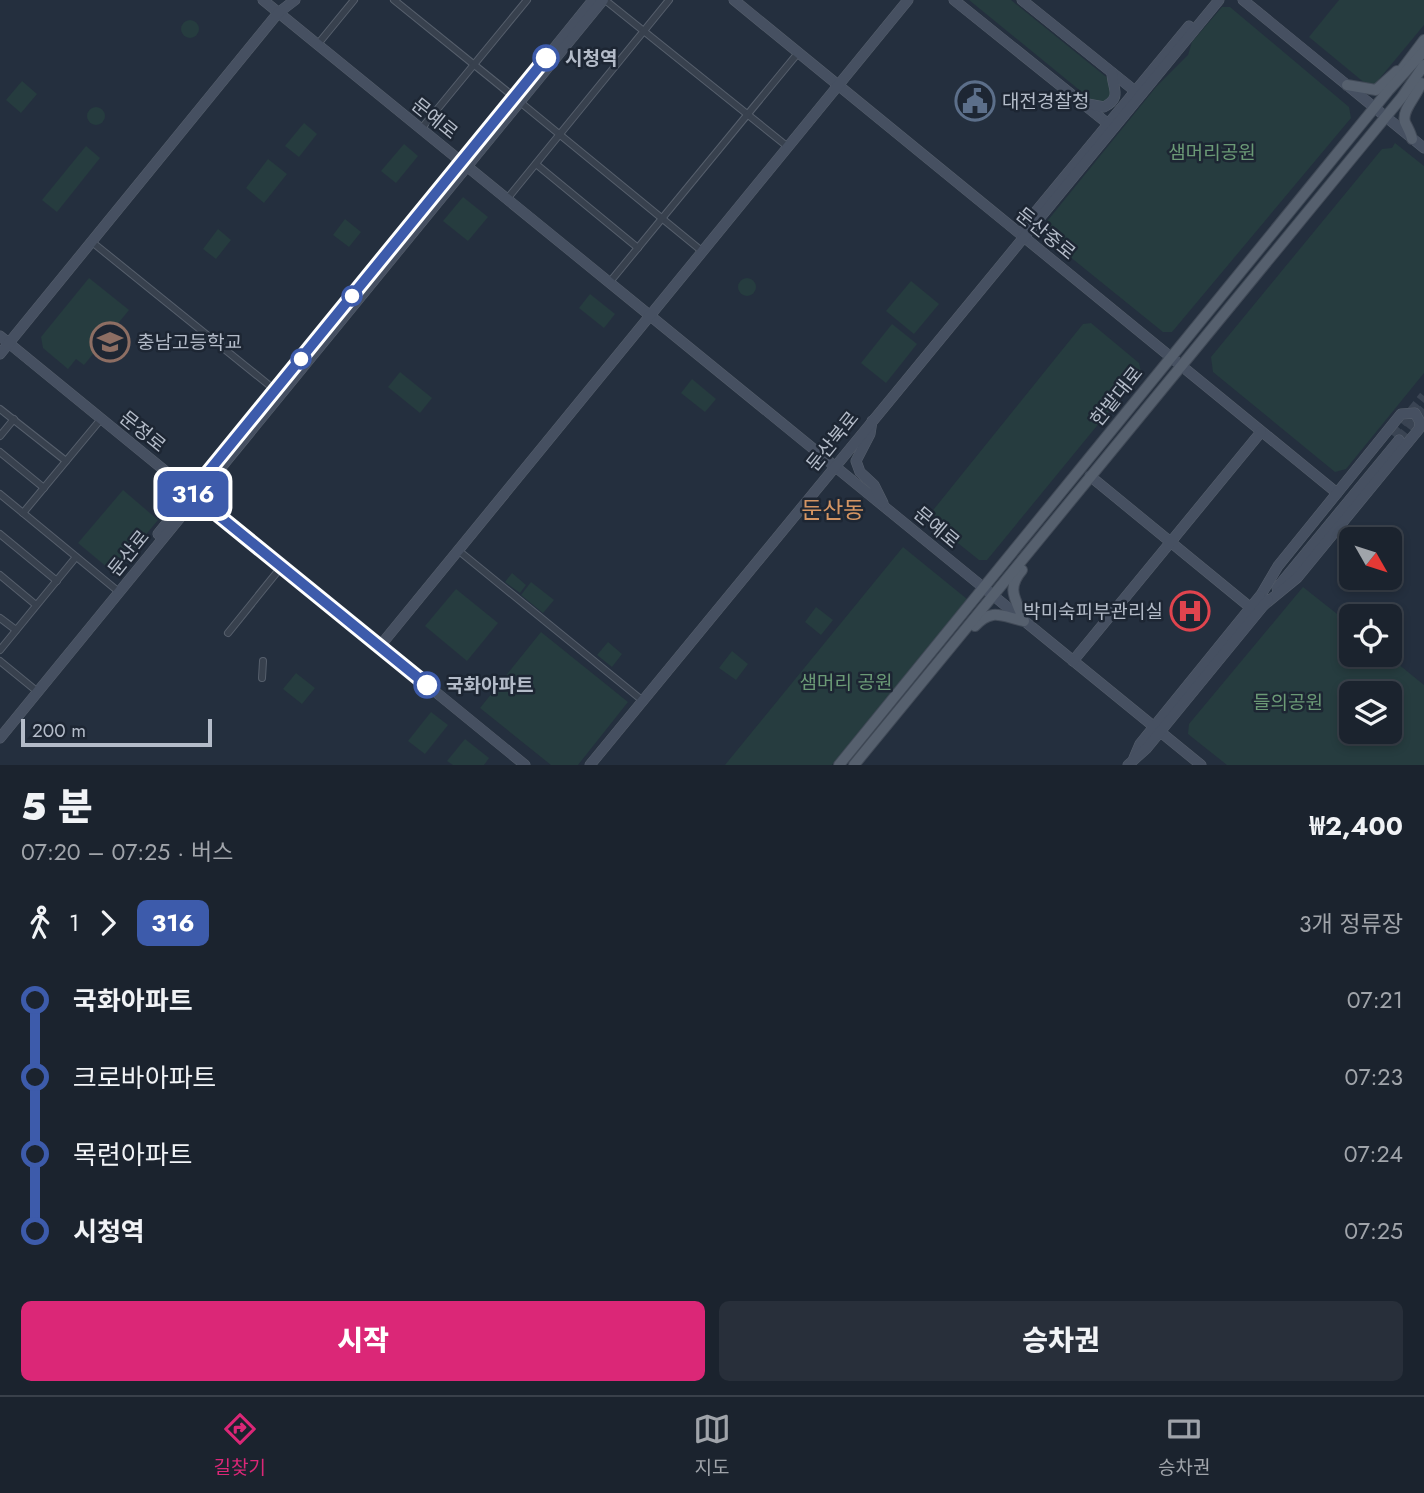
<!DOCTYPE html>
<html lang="ko">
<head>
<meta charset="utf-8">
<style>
  body { margin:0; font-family:Jost,"Noto Sans KR",sans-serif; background:#282f3a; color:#f1f3f6; height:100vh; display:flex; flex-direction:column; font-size:26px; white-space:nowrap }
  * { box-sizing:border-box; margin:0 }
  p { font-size:23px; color:#a0a4aa }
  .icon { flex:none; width:38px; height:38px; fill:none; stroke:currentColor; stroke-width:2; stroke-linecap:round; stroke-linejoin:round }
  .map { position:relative; height:765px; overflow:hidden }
  .sheet { display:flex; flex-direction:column; background:#1b232e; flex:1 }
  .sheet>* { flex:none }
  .badge { padding:0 14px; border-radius:10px; font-size:24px; line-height:46px }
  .needle { width:46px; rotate:129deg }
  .controls { position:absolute; left:1339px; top:527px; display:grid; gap:14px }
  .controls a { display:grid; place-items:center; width:63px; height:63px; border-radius:10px; background:#1b232e; box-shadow:0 4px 10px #0003,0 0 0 2px #39404a; font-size:35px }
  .scale { position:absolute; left:21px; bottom:18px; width:191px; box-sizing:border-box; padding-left:7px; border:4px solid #b4bcc9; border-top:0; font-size:19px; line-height:24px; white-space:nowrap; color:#b4bcc9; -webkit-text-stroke:5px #1d2633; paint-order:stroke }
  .map>.badge { position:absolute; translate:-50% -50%; box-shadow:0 0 0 4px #fff }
  .legs { display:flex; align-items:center; gap:10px; height:77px; padding:0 21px; font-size:23px }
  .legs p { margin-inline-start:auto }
  .summary { display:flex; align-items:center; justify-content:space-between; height:119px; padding:0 21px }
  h1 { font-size:38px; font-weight:800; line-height:52px }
  .button { display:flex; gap:14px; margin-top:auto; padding:14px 21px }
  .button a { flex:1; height:80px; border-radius:10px; background:#db2777; color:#fff; font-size:28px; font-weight:800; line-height:80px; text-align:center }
  .button a+a { background:#282f3a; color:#f1f3f6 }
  ul { padding:0 21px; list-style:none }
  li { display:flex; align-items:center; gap:24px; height:77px; font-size:26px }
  li i { display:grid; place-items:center; width:10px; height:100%; margin:0 9px; background:currentColor }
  li i::after { content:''; width:18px; height:18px; margin:-9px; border:5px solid; border-radius:50%; background:#1b232e }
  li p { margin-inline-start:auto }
  li:first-child i { background:linear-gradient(#0000 50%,currentColor 0) }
  li:last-child i { background:linear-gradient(currentColor 50%,#0000 0) }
  .menu { display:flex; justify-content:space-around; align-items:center; height:98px; border-top:2px solid #39404a; background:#1b232e; font-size:19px; color:#a0a4aa }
  .menu a { display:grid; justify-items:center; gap:4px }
  .menu .current { color:#db2777 }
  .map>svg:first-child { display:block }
  .green { fill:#263c3f; fill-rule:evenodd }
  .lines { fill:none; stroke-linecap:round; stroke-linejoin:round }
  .secondary-tunnel { stroke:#3a4453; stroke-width:10; stroke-dasharray:10 5; stroke-linecap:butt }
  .street-casing { stroke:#565f6c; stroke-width:8 }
  .secondary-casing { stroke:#565f6c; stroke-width:11 }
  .primary-casing { stroke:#414a57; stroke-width:12 }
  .street { stroke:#38414e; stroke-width:6 }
  .secondary { stroke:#465061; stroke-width:10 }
  .primary { stroke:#56606e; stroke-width:10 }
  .line-1-casing { stroke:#fff; stroke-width:16 }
  .line-1 { stroke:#3d5bab; stroke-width:10 }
  .stop-1-dot { fill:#fff; stroke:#3d5bab; stroke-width:3.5 }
  .labels { text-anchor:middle; stroke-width:5; stroke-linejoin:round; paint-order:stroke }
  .stop-label { font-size:19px; font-weight:bold; fill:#b4bcc9; stroke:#1d2633; text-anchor:start }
  .poi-label { font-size:19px; fill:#b4bcc9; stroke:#1d2633; text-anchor:start }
  .street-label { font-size:19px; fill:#b4bcc9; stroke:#1d2633 }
  .park-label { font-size:19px; fill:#6b9a76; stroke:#1d2633 }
  .quarter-label { font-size:23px; fill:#d59563; stroke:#1d2633 }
</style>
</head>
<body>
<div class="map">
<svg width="1424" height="765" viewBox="0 0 1424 765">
  <rect width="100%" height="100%" fill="#242f3e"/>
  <g class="green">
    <polygon points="969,0 1011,0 1110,80 1114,90 1105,104 1094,102"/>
    <polygon points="1339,0 1424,0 1424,25 1375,84 1366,84 1309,37"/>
    <polygon points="1222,7 1230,7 1349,107 1351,118 1172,332 1163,332 1043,235 1044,225 1156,87 1188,55 1192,42"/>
    <circle cx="190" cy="29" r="9"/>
    <polygon points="22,81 37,94 21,113 6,100"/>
    <circle cx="96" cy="116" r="9"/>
    <polygon points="304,123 317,134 299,157 285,146"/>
    <polygon points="1395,143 1424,166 1424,373 1346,469 1335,472 1213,372 1211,357 1382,149 1392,148"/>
    <polygon points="404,144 418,156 396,183 381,171"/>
    <polygon points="86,146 100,158 57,212 42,200"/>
    <polygon points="268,159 287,174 264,203 246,188"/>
    <polygon points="463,197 488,217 468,241 443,221"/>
    <polygon points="345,219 361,232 349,247 333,235"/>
    <polygon points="218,229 231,240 216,259 203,249"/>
    <polygon points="89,278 129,310 84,365 76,359 68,369 43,348 41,337"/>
    <circle cx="747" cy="287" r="9"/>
    <polygon points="911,281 939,304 914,334 886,311"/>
    <polygon points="590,294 615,314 604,328 579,308"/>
    <polygon points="1091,323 1139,363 1141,372 987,560 979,560 934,524 930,514 1083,324"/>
    <polygon points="892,324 917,344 886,383 861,363"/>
    <polygon points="400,372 432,398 420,413 388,387"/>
    <polygon points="692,379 716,399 705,412 681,393"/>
    <polygon points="123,490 158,520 114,573 78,543"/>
    <polygon points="903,547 967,599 832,765 725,765"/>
    <polygon points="512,573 526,585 520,593 505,582"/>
    <polygon points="531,582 554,600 543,613 521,595"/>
    <path d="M 1303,587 L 1351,625 L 1351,654 L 1387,655 L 1424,685 L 1424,765 L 1227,765 L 1188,734 L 1189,724 ZM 1390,693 L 1390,732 L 1351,732 L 1351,693 Z"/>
    <polygon points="456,589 498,623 467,661 425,626"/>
    <polygon points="816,607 833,620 821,635 805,622"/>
    <polygon points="541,632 628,702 578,765 551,765 480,708"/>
    <polygon points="608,642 622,654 612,667 597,655"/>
    <polygon points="732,651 748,664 736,680 719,668"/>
    <polygon points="296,673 315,688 302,704 283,689"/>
    <polygon points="431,712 448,725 425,754 408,741"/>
    <polygon points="465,739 489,758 484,765 453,765 447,761"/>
  </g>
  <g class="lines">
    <g class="secondary-tunnel">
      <polyline points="1392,435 1424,396"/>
      <polyline points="1399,440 1424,409"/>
    </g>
    <g class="street-casing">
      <g id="street">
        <polyline points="394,0 514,97"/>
        <polyline points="605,0 788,147"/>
        <polyline points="318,44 354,0"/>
        <polyline points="520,102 703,252"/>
        <polyline points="421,129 527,0"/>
        <polyline points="536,164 638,248"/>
        <polyline points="507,199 669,0"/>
        <polyline points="92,242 280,394"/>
        <polyline points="609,283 798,53"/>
        <polyline points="0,409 66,461"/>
        <polyline points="0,436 14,419"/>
        <polyline points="0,452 44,488"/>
        <polyline points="0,494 119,592"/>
        <polyline points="23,513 101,419"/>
        <polyline points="0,534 57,581"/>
        <polyline points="459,551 643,701"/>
        <polyline points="0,575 36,605"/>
        <polyline points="0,618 16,630"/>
        <polyline points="228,633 282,566"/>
        <polyline points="0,650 76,557"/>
        <polyline points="0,661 33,688"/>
        <polyline points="262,678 263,661"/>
      </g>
    </g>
    <g class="secondary-casing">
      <g id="secondary">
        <polyline points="263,0 1201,765"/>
        <polyline points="734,0 1337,493"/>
        <polyline points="954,0 1112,127"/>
        <polyline points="1022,0 1140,95"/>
        <polyline points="1243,0 1424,148"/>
        <path d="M 1088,104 L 1104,107 C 1123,97 1112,88 1112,73"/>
        <polyline points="459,166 593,0"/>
        <polyline points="1023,232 1028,221 1189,26"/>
        <polyline points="0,336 525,765"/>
        <polyline points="0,354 278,13 295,0"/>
        <polyline points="286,377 361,286"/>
        <polyline points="872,421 870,434 856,461 860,472 874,485 883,503"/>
        <polyline points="1090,476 1251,608"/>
        <polyline points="158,534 199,483"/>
        <polyline points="1277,588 1399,440"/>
        <polyline points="1258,600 1278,566 1401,414 1415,413 1420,422 1419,429 1297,578 1264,605"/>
        <polyline points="380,646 908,0"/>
        <polyline points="1073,661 1261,432"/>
        <polyline points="0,738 603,0"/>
        <polyline points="1134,758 1140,744 1260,596"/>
        <polyline points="590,765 1219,0"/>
        <polyline points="1128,765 1146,749 1268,600"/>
      </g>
    </g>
    <g class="primary-casing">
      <g id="primary">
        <polyline points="1394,80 1424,40"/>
        <polyline points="1347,85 1376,90 1397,71"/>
        <path d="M 1412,139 C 1411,133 1407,127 1405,122 C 1401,110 1418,95 1421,83"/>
        <path d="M 975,626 C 992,607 1003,617 1024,621 C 1017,600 1005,590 1022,570"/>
        <polyline points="839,765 1388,91 1424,51"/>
        <polyline points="854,765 1402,97 1424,65"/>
      </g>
    </g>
    <use href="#street" class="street"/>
    <use href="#secondary" class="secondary"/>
    <use href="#primary" class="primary"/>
  </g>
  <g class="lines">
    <g class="line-1-casing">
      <polyline id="line-1" points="427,685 191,493 546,58"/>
    </g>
    <use href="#line-1" class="line-1"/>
  </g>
  <defs>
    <g id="civic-ring" transform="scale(2.0125)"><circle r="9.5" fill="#1d2633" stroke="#5c6f8a" stroke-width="1.5"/><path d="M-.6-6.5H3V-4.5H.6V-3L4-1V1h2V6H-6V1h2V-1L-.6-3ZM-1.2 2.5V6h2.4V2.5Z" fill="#5c6f8a"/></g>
    <g id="school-ring" transform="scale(2.0125)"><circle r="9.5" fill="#1d2633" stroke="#8d6e63" stroke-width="1.5"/><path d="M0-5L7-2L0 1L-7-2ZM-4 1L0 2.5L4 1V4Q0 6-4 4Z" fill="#8d6e63"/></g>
    <g id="hospital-ring" transform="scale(2.0125)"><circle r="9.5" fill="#1d2633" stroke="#e0444e" stroke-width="1.5"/><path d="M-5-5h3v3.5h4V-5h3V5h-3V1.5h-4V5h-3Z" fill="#e0444e"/></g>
  </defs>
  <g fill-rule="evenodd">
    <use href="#civic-ring" x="975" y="101"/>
    <use href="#school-ring" x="110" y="342"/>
    <use href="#hospital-ring" x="1190" y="611"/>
  </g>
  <g class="stop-1-dot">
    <circle cx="546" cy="58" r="12"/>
    <circle cx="352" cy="296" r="9"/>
    <circle cx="301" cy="359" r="9"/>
    <circle cx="427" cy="685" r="12"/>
  </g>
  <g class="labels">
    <g class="stop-label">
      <text x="565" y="65">시청역</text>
      <text x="446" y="692">국화아파트</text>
    </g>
    <g class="poi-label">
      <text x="1002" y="108">대전경찰청</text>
      <text x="137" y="349">충남고등학교</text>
      <text x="1163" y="618" text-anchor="end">박미숙피부관리실</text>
    </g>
    <g class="street-label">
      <text transform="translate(435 118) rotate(39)" y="7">문예로</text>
      <text transform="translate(1046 233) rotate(39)" y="7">둔산중로</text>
      <text transform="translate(1116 396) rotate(-51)" y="7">한밭대로</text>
      <text transform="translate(143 431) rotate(39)" y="7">문정로</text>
      <text transform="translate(832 441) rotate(-51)" y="7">둔산북로</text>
      <text transform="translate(937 527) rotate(40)" y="7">문예로</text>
      <text transform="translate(128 553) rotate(-51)" y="7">둔산로</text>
    </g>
    <g class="park-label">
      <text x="1212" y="159">샘머리공원</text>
      <text x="846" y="689">샘머리 공원</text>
      <text x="1288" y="709">들의공원</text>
    </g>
    <g class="quarter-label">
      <text x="833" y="518">둔산동</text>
    </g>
  </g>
</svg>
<div class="controls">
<a><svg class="needle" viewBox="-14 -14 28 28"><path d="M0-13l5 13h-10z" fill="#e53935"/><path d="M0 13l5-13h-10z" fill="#a0a4aa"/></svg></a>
<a><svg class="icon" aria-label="locate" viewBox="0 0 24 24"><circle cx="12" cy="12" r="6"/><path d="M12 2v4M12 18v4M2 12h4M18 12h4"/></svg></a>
<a><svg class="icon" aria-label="layers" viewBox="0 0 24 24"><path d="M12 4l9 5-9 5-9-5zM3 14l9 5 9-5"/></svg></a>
</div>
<div class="scale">200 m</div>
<b class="badge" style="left:193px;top:494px;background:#3d5bab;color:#fff">316</b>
</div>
<section class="sheet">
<div class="summary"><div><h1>5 분</h1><p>07:20 – 07:25 · 버스</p></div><b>₩2,400</b></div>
<div class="legs"><svg class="icon" aria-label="walk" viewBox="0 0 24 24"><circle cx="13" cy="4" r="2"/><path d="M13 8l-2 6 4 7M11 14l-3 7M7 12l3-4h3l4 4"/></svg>1<svg class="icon" aria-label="forward" viewBox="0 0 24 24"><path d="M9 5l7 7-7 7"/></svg><b class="badge" style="background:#3d5bab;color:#fff">316</b><p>3개 정류장</p></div>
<ul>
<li><i style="color:#3d5bab"></i><b>국화아파트</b><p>07:21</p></li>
<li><i style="color:#3d5bab"></i><span>크로바아파트</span><p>07:23</p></li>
<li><i style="color:#3d5bab"></i><span>목련아파트</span><p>07:24</p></li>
<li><i style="color:#3d5bab"></i><b>시청역</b><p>07:25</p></li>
</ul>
<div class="button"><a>시작</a><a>승차권</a></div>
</section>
<nav class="menu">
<a class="current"><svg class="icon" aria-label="directions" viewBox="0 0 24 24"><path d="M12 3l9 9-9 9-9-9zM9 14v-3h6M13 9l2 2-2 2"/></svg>길찾기</a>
<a><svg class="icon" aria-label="map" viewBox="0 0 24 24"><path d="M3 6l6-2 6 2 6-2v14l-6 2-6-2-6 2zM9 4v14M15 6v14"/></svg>지도</a>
<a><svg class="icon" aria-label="tickets" viewBox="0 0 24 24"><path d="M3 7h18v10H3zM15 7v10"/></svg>승차권</a>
</nav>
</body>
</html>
